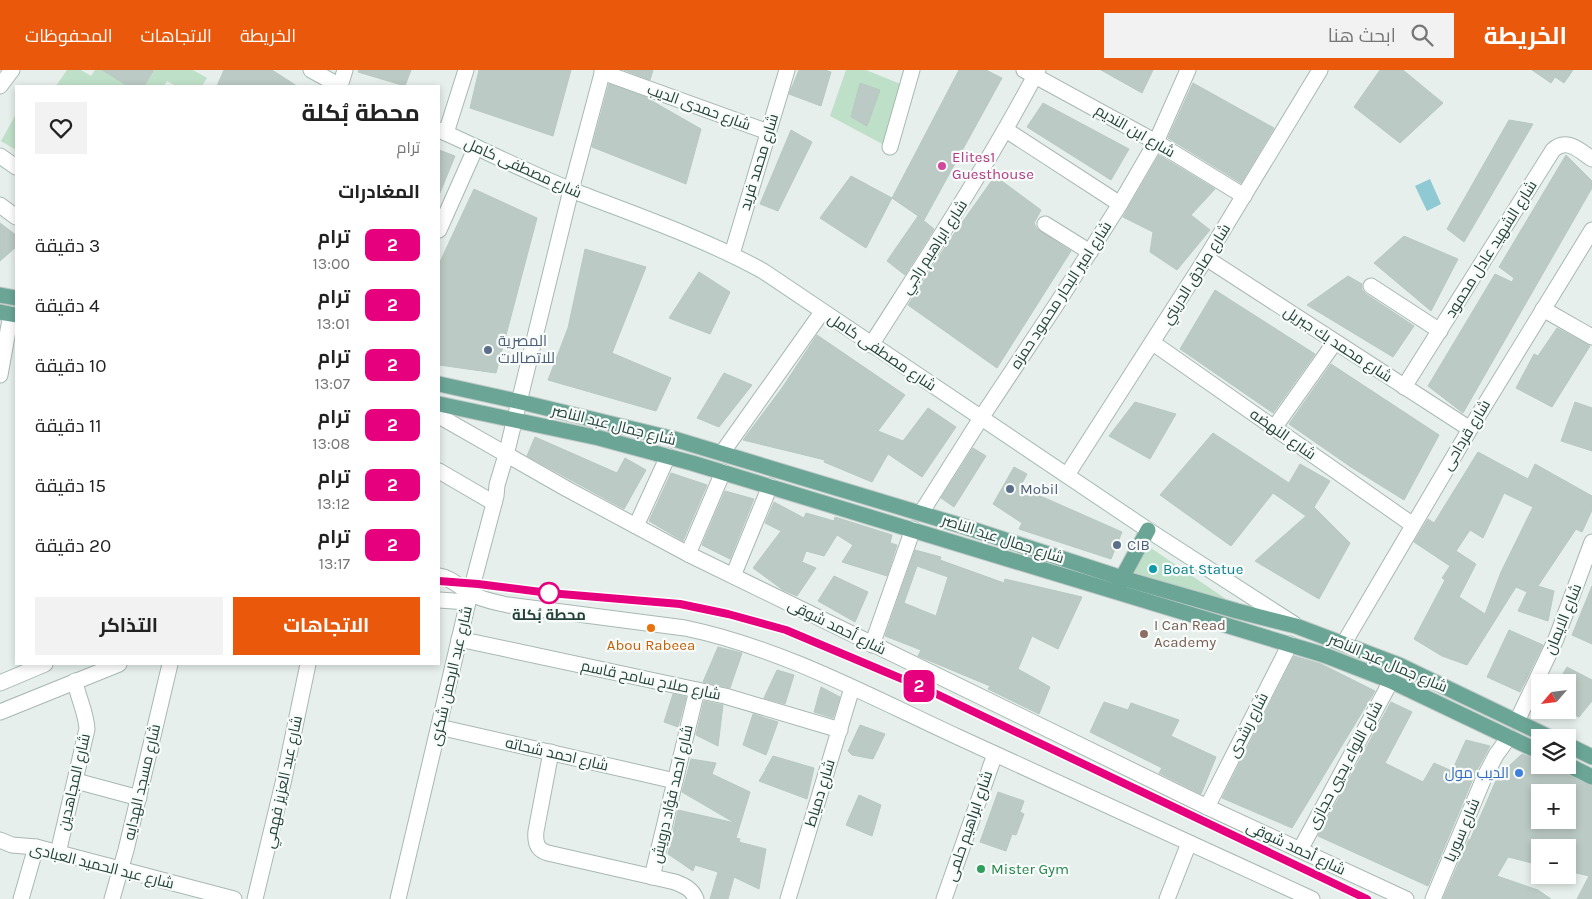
<!DOCTYPE html>
<html lang="ar">
<head>
<meta charset="utf-8">
<style>
  body { margin:0; font-family:Karla,Cairo,sans-serif; background:#f2f2f2; color:#222; direction:rtl; height:100vh; display:flex; flex-direction:column; font-size:19px; white-space:nowrap }
  * { box-sizing:border-box; margin:0 }
  p { font-size:16px; color:#767676 }
  .icon { flex:none; width:28px; height:28px; fill:none; stroke:currentColor; stroke-width:2; stroke-linecap:round; stroke-linejoin:round }
  .map { position:relative; flex:1; overflow:hidden; direction:ltr }
  .sheet { position:absolute; left:15px; top:15px; width:425px; height:580px; display:flex; flex-direction:column; background:#fff; border-radius:0px; box-shadow:0 2px 8px #0003; direction:rtl }
  .sheet>* { flex:none }
  .badge { padding:0 10px; border-radius:8px; font-size:18px; line-height:32px }
  .needle { width:32px; rotate:242deg }
  .controls { position:absolute; left:1531px; top:604px; display:grid; gap:10px }
  .controls a { display:grid; place-items:center; width:45px; height:45px; border-radius:0px; background:#fff; box-shadow:0 2px 8px #0003; font-size:25px }
  .map>.badge { position:absolute; translate:-50% -50%; box-shadow:0 0 0 2px #fff }
  h2 { padding:0 20px; font-size:19px; line-height:45px }
  .round { display:grid; place-items:center; flex:none; width:52px; height:52px; border-radius:0px; background:#f2f2f2 }
  .head { display:flex; align-items:center; justify-content:space-between; height:85px; padding:0 20px }
  h1 { font-size:24px; font-weight:700; line-height:38px }
  .button { display:flex; gap:10px; margin-top:auto; padding:10px 20px }
  .button a { flex:1; height:58px; border-radius:0px; background:#ea580c; color:#fff; font-size:20px; font-weight:700; line-height:58px; text-align:center }
  .button a+a { background:#f2f2f2; color:#222 }
  ul { padding:0; list-style:none }
  li { display:flex; align-items:center; gap:15px; height:60px; padding:0 20px }
  li div { flex:1 }
  li b { display:block; font-size:19px }
  li em { font-style:normal }
  li .badge { min-width:55px; font-weight:700; text-align:center }
  header { display:flex; align-items:center; gap:30px; box-sizing:border-box; height:70px; padding:0 25px; background:#ea580c; color:#fff }
  header strong { font-size:24px }
  nav { display:flex; gap:28px; margin-inline-start:auto; font-size:18px }
  .search { width:350px; height:45px; background:#f2f2f2; display:flex; align-items:center; gap:12px; box-sizing:border-box; padding:0 18px; border-radius:0px; color:#767676; font-size:19px }
  .map>svg:first-child { display:block }
  .green { fill:#bfe0c8 }
  .water { fill:#8ec9d4 }
  .building { fill:#bbcac4; stroke:#b8c9c2; fill-rule:evenodd }
  .lines { fill:none; stroke-linecap:round; stroke-linejoin:round }
  .minor-casing { stroke:#a8b8b2; stroke-width:17 }
  .tertiary-casing { stroke:#a8b8b2; stroke-width:17 }
  .secondary-casing { stroke:#a4bbb3; stroke-width:17 }
  .primary-casing { stroke:#c2cac8; stroke-width:17 }
  .minor { stroke:#fff; stroke-width:15 }
  .tertiary { stroke:#fff; stroke-width:15 }
  .secondary { stroke:#fff; stroke-width:15 }
  .primary { stroke:#6aa596; stroke-width:15 }
  .line-casing { stroke:#fff; stroke-width:11 }
  .line { stroke:#e6007e; stroke-width:8 }
  .hotel-dot { fill:#d1479c; stroke:#f7fbf9; stroke-width:2 }
  .service-dot { fill:#5c6f8a; stroke:#f7fbf9; stroke-width:2 }
  .culture-dot { fill:#0f9aa8; stroke:#f7fbf9; stroke-width:2 }
  .stop-dot { fill:#fff; stroke:#e6007e; stroke-width:2.5 }
  .food-dot { fill:#e8710a; stroke:#f7fbf9; stroke-width:2 }
  .education-dot { fill:#8d6e63; stroke:#f7fbf9; stroke-width:2 }
  .shop-dot { fill:#3f7fe0; stroke:#f7fbf9; stroke-width:2 }
  .leisure-dot { fill:#2e9e5b; stroke:#f7fbf9; stroke-width:2 }
  .labels { text-anchor:middle; stroke-width:4.5; stroke-linejoin:round; paint-order:stroke }
  .street-label { font-size:15px; fill:#24423a; stroke:#f7fbf9 }
  .hotel-label { font-size:15px; fill:#b23c85; stroke:#f7fbf9; text-anchor:start }
  .service-label { font-size:15px; fill:#4e5e75; stroke:#f7fbf9; text-anchor:start }
  .culture-label { font-size:15px; fill:#0d838f; stroke:#f7fbf9; text-anchor:start }
  .stop-label { font-size:15px; font-weight:bold; fill:#24423a; stroke:#f7fbf9 }
  .education-label { font-size:15px; fill:#785e54; stroke:#f7fbf9; text-anchor:start }
  .food-label { font-size:15px; fill:#c56008; stroke:#f7fbf9 }
  .shop-label { font-size:15px; fill:#366cbe; stroke:#f7fbf9; text-anchor:end }
  .leisure-label { font-size:15px; fill:#27864d; stroke:#f7fbf9; text-anchor:start }
</style>
</head>
<body>
<header>
<strong>الخريطة</strong>
<div class="search"><svg class="icon" aria-label="search" viewBox="0 0 24 24"><circle cx="10" cy="10" r="6"/><path d="M15 15l6 6"/></svg>ابحث هنا</div>
<nav><a>الخريطة</a><a>الاتجاهات</a><a>المحفوظات</a></nav>
</header>
<div class="map">
<svg width="1592" height="829" viewBox="0 0 1592 829">
  <rect width="100%" height="100%" fill="#e6efeb"/>
  <g class="green">
    <polygon points="67,0 81,0 91,6 95,0 102,0 128,16 56,16"/>
    <polygon points="155,0 193,0 207,8 202,16 176,16 167,11 164,16 144,16"/>
    <polygon points="846,0 866,0 903,15 886,76 830,46"/>
    <polygon points="16,44 16,80 1,71"/>
    <polygon points="1145,474 1226,529 1133,507"/>
  </g>
  <polygon class="water" points="1430,109 1441,134 1427,141 1415,116"/>
  <g class="building">
    <polygon points="102,0 154,0 144,16 128,16"/>
    <polygon points="224,0 272,0 297,16 217,16"/>
    <polygon points="359,0 411,0 405,16 358,2"/>
    <polygon points="479,0 571,0 553,66 470,38"/>
    <polygon points="624,0 653,0 650,10"/>
    <polygon points="799,0 825,0 831,2 821,36 789,24"/>
    <polygon points="959,0 986,0 1002,8 924,150 892,128"/>
    <polygon points="1101,0 1153,0 1142,23"/>
    <polygon points="1380,0 1403,0 1443,33 1400,73 1354,37"/>
    <polygon points="1532,0 1573,0 1564,13 1555,7 1551,13"/>
    <polygon points="860,13 880,20 867,56 851,47"/>
    <polygon points="1193,13 1274,58 1241,113 1168,68"/>
    <polygon points="609,14 645,27 701,59 686,114 592,77"/>
    <polygon points="1043,33 1129,79 1111,110 1027,57"/>
    <polygon points="1509,50 1533,54 1464,172 1447,159"/>
    <polygon points="791,60 812,72 778,141 760,134"/>
    <polygon points="439,80 455,86 439,125"/>
    <polygon points="1159,85 1215,119 1191,145 1210,160 1177,200 1150,182 1153,162 1123,147"/>
    <polygon points="1566,85 1592,111 1592,118 1463,343 1428,316 1495,204 1512,212 1514,208 1499,197"/>
    <polygon points="851,106 892,128 866,178 820,148"/>
    <polygon points="995,106 1041,140 1034,153 1037,159 1071,181 997,298 908,235 949,171"/>
    <polygon points="474,119 537,148 496,303 439,295 439,194"/>
    <polygon points="918,146 934,159 905,205 887,191"/>
    <polygon points="0,153 16,165 16,177 0,191"/>
    <polygon points="1404,166 1458,189 1431,241 1374,193"/>
    <polygon points="585,179 646,197 612,283 671,308 656,341 548,310 568,258"/>
    <polygon points="699,202 730,222 710,264 669,248"/>
    <polygon points="1348,206 1362,214 1362,220 1366,224 1414,256 1393,287 1307,235"/>
    <polygon points="1215,220 1315,284 1273,343 1180,279"/>
    <polygon points="1557,258 1590,276 1552,337 1516,318 1534,284 1538,286"/>
    <polygon points="817,265 905,325 878,361 903,371 928,338 956,357 922,407 888,384 872,412 824,392 825,390 743,370 782,318"/>
    <polygon points="1331,294 1439,365 1404,430 1351,397 1289,354"/>
    <polygon points="724,303 752,315 719,357 697,348"/>
    <polygon points="1135,332 1176,344 1150,389 1109,366"/>
    <polygon points="1575,332 1592,338 1592,381 1561,371"/>
    <polygon points="1213,363 1289,413 1300,394 1330,411 1314,437 1350,473 1319,529 1255,491 1306,446 1273,423 1231,476 1160,425"/>
    <polygon points="535,367 617,403 625,388 646,400 624,439 527,386"/>
    <polygon points="973,378 986,386 954,437 941,428"/>
    <path d="M 1478,382 L 1528,409 L 1535,394 L 1592,426 L 1592,440 L 1582,462 L 1576,459 L 1538,516 L 1554,521 L 1548,551 L 1518,541 L 1527,522 L 1516,517 L 1467,595 L 1442,586 L 1414,569 L 1445,510 L 1442,508 L 1450,496 L 1414,472 L 1428,449 L 1434,453 ZM 1504,423 L 1533,437 L 1501,502 L 1485,544 L 1459,527 L 1476,494 L 1456,481 L 1470,460 L 1483,468 Z"/>
    <polygon points="1014,397 1027,404 1020,417 1122,462 1111,489 1019,459 1022,453 993,434"/>
    <polygon points="671,403 707,415 683,471 649,451"/>
    <polygon points="725,421 754,429 730,489 702,475"/>
    <polygon points="774,432 804,448 806,443 834,451 835,447 892,465 890,473 897,475 887,506 842,492 853,475 837,465 824,486 806,481 802,492 816,498 797,526 783,520 753,498 781,461 765,453"/>
    <path d="M 915,480 L 941,487 L 940,490 L 1004,513 L 1005,509 L 1082,527 L 1058,579 L 1032,566 L 1018,599 L 1050,617 L 1039,644 L 988,619 L 990,616 L 918,586 L 921,580 L 885,566 ZM 917,496 L 948,507 L 936,546 L 904,533 Z"/>
    <polygon points="834,506 868,522 855,552 818,531"/>
    <polygon points="1592,516 1592,574 1572,565"/>
    <polygon points="1509,560 1543,575 1520,622 1487,607"/>
    <polygon points="718,577 742,583 730,618 703,612"/>
    <polygon points="1294,586 1321,594 1375,621 1292,758 1222,728"/>
    <polygon points="1567,597 1592,610 1592,631 1579,647 1568,642 1568,612 1558,612"/>
    <polygon points="777,600 794,605 785,634 764,628"/>
    <polygon points="821,617 840,627 833,648 814,642"/>
    <polygon points="673,624 686,627 678,657 664,652"/>
    <polygon points="704,631 723,635 718,676 696,665"/>
    <polygon points="1104,632 1128,640 1131,633 1179,650 1171,666 1216,687 1201,724 1159,703 1162,698 1090,662"/>
    <polygon points="1391,632 1412,642 1385,693 1423,712 1434,693 1452,701 1466,670 1490,676 1475,704 1428,816 1318,766"/>
    <polygon points="753,644 778,652 766,685 743,675"/>
    <polygon points="860,655 885,664 873,689 852,685 848,681"/>
    <path d="M 1522,684 L 1540,691 L 1540,695 L 1559,695 L 1560,700 L 1564,703 L 1592,716 L 1592,829 L 1577,829 L 1589,806 L 1568,801 L 1568,778 L 1540,778 L 1540,795 L 1508,787 L 1497,806 L 1538,820 L 1551,829 L 1443,829 L 1469,769 L 1470,770 L 1498,706 ZM 1540,722 L 1568,722 L 1568,750 L 1540,750 Z"/>
    <polygon points="773,686 814,698 807,729 759,711 765,701 767,701 765,700"/>
    <polygon points="691,689 716,693 712,704 750,722 736,768 740,769 739,772 766,779 759,819 734,807 728,829 710,829 718,802 695,795 693,801 668,784 678,740 735,753 682,722"/>
    <polygon points="998,722 1024,731 1020,742 1024,744 1016,765 1012,764 1006,781 980,772"/>
    <polygon points="859,725 881,735 872,766 846,755"/>
  </g>
  <g class="lines">
    <g class="minor-casing">
      <g id="minor">
        <polyline points="1024,0 1156,72 1244,126"/>
        <polyline points="602,2 768,62"/>
        <polyline points="0,16 12,0"/>
        <polyline points="340,16 345,0"/>
        <polyline points="1006,60 1120,134"/>
        <polyline points="446,63 466,0"/>
        <polyline points="890,77 912,0"/>
        <polyline points="1045,154 1090,182"/>
        <polyline points="439,160 476,77"/>
        <polyline points="1206,188 1470,359"/>
        <polyline points="1371,216 1440,261"/>
        <polyline points="1543,239 1592,267"/>
        <polyline points="1153,273 1413,455"/>
        <path d="M 871,275 C 929,184 988,95 1038,0"/>
        <polyline points="0,305 11,244"/>
        <path d="M 1404,317 L 1553,80 C 1567,67 1580,81 1592,89"/>
        <polyline points="1274,358 1335,272"/>
        <polyline points="722,383 822,242"/>
        <polyline points="506,385 571,120 603,0"/>
        <polyline points="1067,405 1206,188 1320,0"/>
        <polyline points="636,456 668,386"/>
        <polyline points="688,484 723,402"/>
        <polyline points="733,506 770,416"/>
        <polyline points="459,569 725,626 840,660"/>
        <polyline points="1344,573 1470,359 1592,160"/>
        <polyline points="1517,651 1556,569 1592,472"/>
        <polyline points="439,657 675,711"/>
        <path d="M 551,682 L 536,761 C 535,771 536,780 548,783 L 675,812 C 685,816 692,819 696,829"/>
        <polyline points="76,711 139,728"/>
        <polyline points="1207,737 1290,574"/>
        <polyline points="0,770 12,775 36,777 234,829"/>
        <polyline points="1300,780 1391,611"/>
        <path d="M 58,783 L 87,659 C 86,642 78,628 75,611"/>
        <polyline points="652,807 697,620"/>
        <polyline points="21,829 36,777"/>
        <polyline points="112,829 126,780 170,594"/>
        <polyline points="255,829 284,709 308,594"/>
        <polyline points="398,829 468,532"/>
        <polyline points="788,829 852,618"/>
        <polyline points="944,829 995,684"/>
        <polyline points="1167,829 1189,773"/>
      </g>
    </g>
    <g class="tertiary-casing">
      <g id="tertiary">
        <polyline points="0,86 16,97"/>
        <polyline points="0,135 16,147"/>
        <polyline points="732,184 787,0"/>
        <polyline points="439,346 567,419 688,484 1207,737 1406,829"/>
        <polyline points="439,401 494,433"/>
        <polyline points="921,443 981,348 1058,232 1120,134 1156,72 1188,0"/>
        <path d="M 439,506 C 452,508 459,517 470,523 C 481,530 495,532 508,535 L 685,558 C 781,578 869,626 958,667 C 1076,721 1194,775 1312,829"/>
        <polyline points="439,530 468,532 496,426 497,415 506,385"/>
        <polyline points="872,575 913,459"/>
        <polyline points="0,613 45,594"/>
        <polyline points="0,642 119,594"/>
        <polyline points="1433,829 1484,708 1496,685 1509,667"/>
      </g>
    </g>
    <g class="secondary-casing">
      <g id="secondary">
        <polyline points="311,0 340,16"/>
        <path d="M 439,60 C 484,80 528,103 574,121 C 638,146 703,168 763,201 L 1148,460 L 1294,554"/>
      </g>
    </g>
    <g class="primary-casing">
      <g id="primary">
        <polyline points="0,225 16,228"/>
        <polyline points="0,242 16,245"/>
        <polyline points="439,314 521,332 674,369 959,455 1122,508 1237,541 1296,556 1399,595 1551,668"/>
        <polyline points="439,334 599,368 692,393 1324,585 1391,611 1540,682"/>
        <polyline points="1119,516 1122,508 1148,460"/>
        <polyline points="1568,675 1592,687"/>
        <polyline points="1568,695 1592,707"/>
      </g>
    </g>
    <use href="#minor" class="minor"/>
    <use href="#tertiary" class="tertiary"/>
    <use href="#secondary" class="secondary"/>
    <use href="#primary" class="primary"/>
  </g>
  <g class="lines">
    <g class="line-casing">
      <polyline id="line" points="439,511 478,514 549,523 680,534 728,544 786,560 926,619 1367,829"/>
    </g>
    <use href="#line" class="line"/>
  </g>
  <circle class="hotel-dot" cx="942" cy="96" r="5"/>
  <g class="service-dot">
    <circle cx="488" cy="280" r="5"/>
    <circle cx="1010" cy="419" r="5"/>
    <circle cx="1117" cy="475" r="5"/>
  </g>
  <circle class="culture-dot" cx="1153" cy="499" r="5"/>
  <circle class="stop-dot" cx="549" cy="523" r="10"/>
  <circle class="food-dot" cx="651" cy="558" r="5"/>
  <circle class="education-dot" cx="1144" cy="564" r="5"/>
  <circle class="shop-dot" cx="1519" cy="703" r="5"/>
  <circle class="leisure-dot" cx="981" cy="799" r="5"/>
  <g class="labels">
    <g class="street-label">
      <text transform="translate(699 37) rotate(20)" y="5">شارع حمدى الديب</text>
      <text transform="translate(1135 61) rotate(30)" y="5">شارع ابن النديم</text>
      <text transform="translate(759 92) rotate(-73)" y="5">شارع محمد فريد</text>
      <text transform="translate(523 98) rotate(24)" y="5">شارع مصطفى كامل</text>
      <text transform="translate(934 177) rotate(-57)" y="5">شارع ابراهيم راجي</text>
      <text transform="translate(1491 179) rotate(-58)" y="5">شارع الشهيد عادل محمود</text>
      <text transform="translate(1196 204) rotate(-58)" y="5">شارع صادق الدريني</text>
      <text transform="translate(1061 225) rotate(-57)" y="5">شارع امير البحار محمود حمزه</text>
      <text transform="translate(1338 274) rotate(33)" y="5">شارع محمد بك جبريل</text>
      <text transform="translate(882 282) rotate(34)" y="5">شارع مصطفى كامل</text>
      <text transform="translate(614 355) rotate(14)" y="5">شارع جمال عبد الناصر</text>
      <text transform="translate(1283 364) rotate(35)" y="5">شارع النهضه</text>
      <text transform="translate(1466 365) rotate(-59)" y="5">شارع قرداحى</text>
      <text transform="translate(1003 469) rotate(18)" y="5">شارع جمال عبد الناصر</text>
      <text transform="translate(1563 549) rotate(-68)" y="5">شارع الايمان</text>
      <text transform="translate(837 557) rotate(26)" y="5">شارع أحمد شوقى</text>
      <text transform="translate(1388 593) rotate(23)" y="5">شارع جمال عبد الناصر</text>
      <text transform="translate(451 606) rotate(-77)" y="5">شارع عبد الرحمن شكرى</text>
      <text transform="translate(651 610) rotate(12)" y="5">شارع صلاح سامح قاسم</text>
      <text transform="translate(1248 655) rotate(-63)" y="5">شارع رشدى</text>
      <text transform="translate(557 684) rotate(13)" y="5">شارع احمد شحاته</text>
      <text transform="translate(1345 695) rotate(-62)" y="5">شارع اللواء يحيي حجازى</text>
      <text transform="translate(74 712) rotate(-77)" y="5">شارع المجاهدين</text>
      <text transform="translate(142 712) rotate(-77)" y="5">شارع مسجد الهدايه</text>
      <text transform="translate(283 712) rotate(-78)" y="5">شارع عبد العزيز فهمي</text>
      <text transform="translate(820 723) rotate(-73)" y="5">شارع دمياط</text>
      <text transform="translate(672 724) rotate(-77)" y="5">شارع احمد فؤاد درويش</text>
      <text transform="translate(969 756) rotate(-71)" y="5">شارع ابراهيم حلمى</text>
      <text transform="translate(1462 760) rotate(-67)" y="5">شارع سوريا</text>
      <text transform="translate(1296 778) rotate(25)" y="5">شارع أحمد شوقى</text>
      <text transform="translate(102 796) rotate(14)" y="5">شارع عبد الحميد العبادى</text>
    </g>
    <g class="hotel-label">
      <text x="952" y="92">Elites1<tspan x="952" dy="17">Guesthouse</tspan></text>
    </g>
    <g class="service-label">
      <text x="498" y="276">المصرية<tspan x="498" dy="17">للاتصالات</tspan></text>
      <text x="1020" y="424">Mobil</text>
      <text x="1127" y="480">CIB</text>
    </g>
    <g class="culture-label">
      <text x="1163" y="504">Boat Statue</text>
    </g>
    <g class="stop-label">
      <text x="549" y="550">محطة بُكلة</text>
    </g>
    <g class="education-label">
      <text x="1154" y="560">I Can Read<tspan x="1154" dy="17">Academy</tspan></text>
    </g>
    <g class="food-label">
      <text x="651" y="580">Abou Rabeea</text>
    </g>
    <g class="shop-label">
      <text x="1509" y="708">الديب مول</text>
    </g>
    <g class="leisure-label">
      <text x="991" y="804">Mister Gym</text>
    </g>
  </g>
</svg>
<div class="controls">
<a><svg class="needle" viewBox="-14 -14 28 28"><path d="M0-13l5 13h-10z" fill="#e53935"/><path d="M0 13l5-13h-10z" fill="#767676"/></svg></a>
<a><svg class="icon" aria-label="layers" viewBox="0 0 24 24"><path d="M12 4l9 5-9 5-9-5zM3 14l9 5 9-5"/></svg></a>
<a>+</a>
<a>−</a>
</div>
<b class="badge" style="left:919px;top:616px;background:#e6007e;color:#fff">2</b>
<section class="sheet">
<div class="head"><div><h1>محطة بُكلة</h1><p>ترام</p></div><a class="round"><svg class="icon" aria-label="heart" viewBox="0 0 24 24"><path d="M12 20l-8-8c-3-5 5-10 8-4 3-6 11-1 8 4z"/></svg></a></div>
<h2>المغادرات</h2>
<ul>
<li><span class="badge" style="background:#e6007e;color:#fff">2</span><div><b>ترام</b><p>13:00</p></div><em>3 دقيقة</em></li>
<li><span class="badge" style="background:#e6007e;color:#fff">2</span><div><b>ترام</b><p>13:01</p></div><em>4 دقيقة</em></li>
<li><span class="badge" style="background:#e6007e;color:#fff">2</span><div><b>ترام</b><p>13:07</p></div><em>10 دقيقة</em></li>
<li><span class="badge" style="background:#e6007e;color:#fff">2</span><div><b>ترام</b><p>13:08</p></div><em>11 دقيقة</em></li>
<li><span class="badge" style="background:#e6007e;color:#fff">2</span><div><b>ترام</b><p>13:12</p></div><em>15 دقيقة</em></li>
<li><span class="badge" style="background:#e6007e;color:#fff">2</span><div><b>ترام</b><p>13:17</p></div><em>20 دقيقة</em></li>
</ul>
<div class="button"><a>الاتجاهات</a><a>التذاكر</a></div>
</section>
</div>
</body>
</html>
